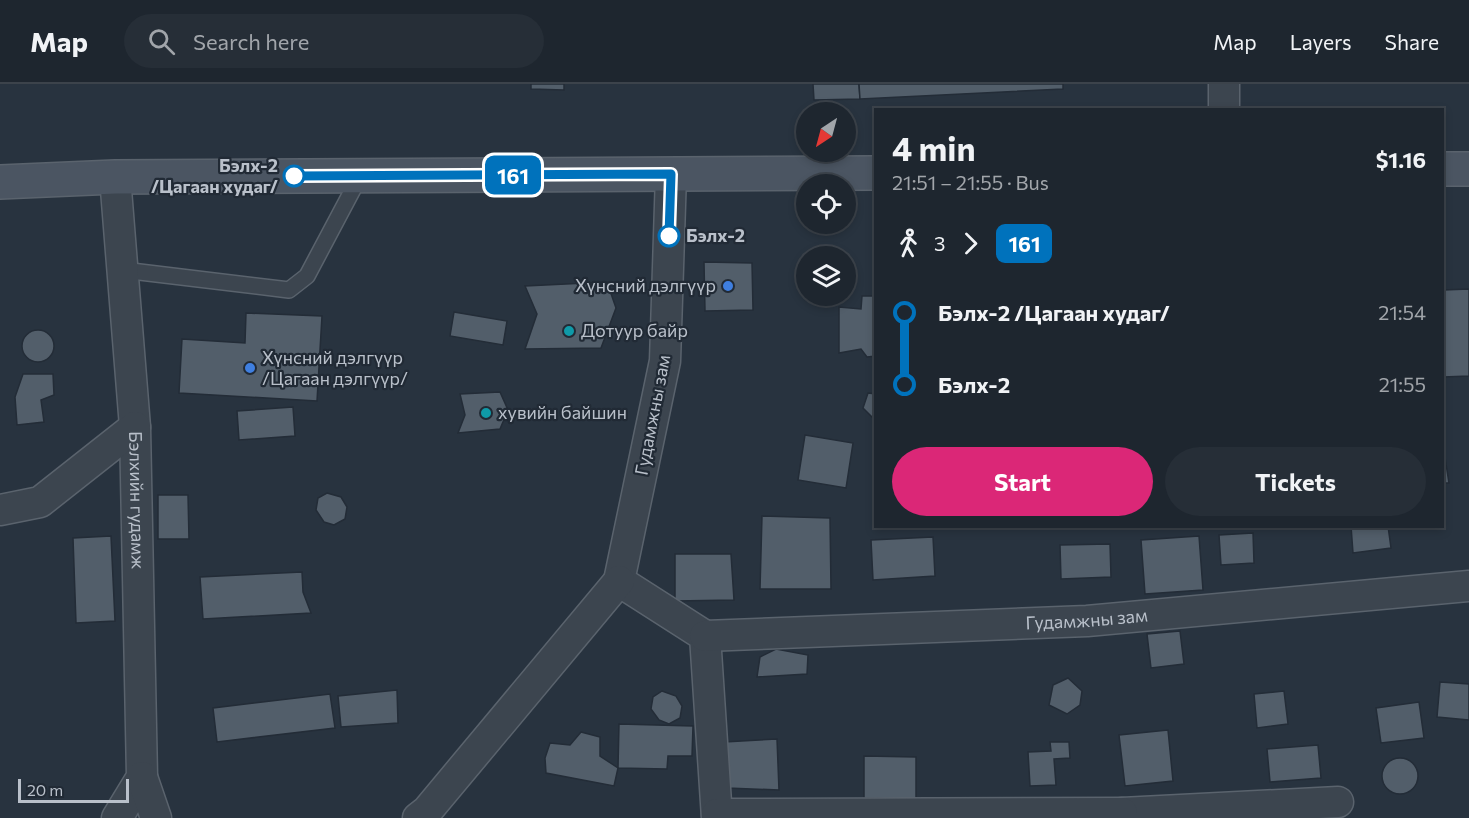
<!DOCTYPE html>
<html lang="en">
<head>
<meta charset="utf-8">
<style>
  body { margin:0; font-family:Commissioner,sans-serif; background:#262e37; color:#f1f3f6; height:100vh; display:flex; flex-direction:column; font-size:22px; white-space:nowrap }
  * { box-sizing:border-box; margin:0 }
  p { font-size:20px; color:#a1a5aa }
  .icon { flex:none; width:33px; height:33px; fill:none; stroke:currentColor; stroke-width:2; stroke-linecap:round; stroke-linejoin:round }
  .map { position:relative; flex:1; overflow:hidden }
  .panel { position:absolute; left:874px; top:24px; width:570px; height:420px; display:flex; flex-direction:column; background:#1e262f; border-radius:0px; box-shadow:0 3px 9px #0003,0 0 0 2px #3c434b }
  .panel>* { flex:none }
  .badge { padding:0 12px; border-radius:9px; font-size:21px; line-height:39px }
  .needle { width:39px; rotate:216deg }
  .buttons { position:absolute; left:796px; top:18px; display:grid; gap:12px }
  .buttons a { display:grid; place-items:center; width:60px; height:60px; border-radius:50%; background:#1e262f; box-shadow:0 3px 9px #0003,0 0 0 2px #3c434b; font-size:30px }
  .scale { position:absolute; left:18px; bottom:15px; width:111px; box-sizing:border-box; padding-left:6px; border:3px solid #b9c0ca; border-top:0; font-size:16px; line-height:21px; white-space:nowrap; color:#b9c0ca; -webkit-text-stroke:4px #212a35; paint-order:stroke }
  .map>.badge { position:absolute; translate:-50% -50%; box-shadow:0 0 0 3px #fff }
  .legs { display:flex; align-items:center; gap:9px; height:66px; padding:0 18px; font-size:20px }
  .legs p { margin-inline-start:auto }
  .head { display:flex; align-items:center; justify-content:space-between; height:102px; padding:0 18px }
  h1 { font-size:33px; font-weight:700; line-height:45px }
  .action { display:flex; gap:12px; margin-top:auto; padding:12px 18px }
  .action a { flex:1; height:69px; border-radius:36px; background:#db2777; color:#fff; font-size:24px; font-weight:700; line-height:69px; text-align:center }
  .action a+a { background:#262e37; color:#f1f3f6 }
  ul { padding:0 18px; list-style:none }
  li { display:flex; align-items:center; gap:21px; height:72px; font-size:22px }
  li i { display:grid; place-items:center; width:9px; height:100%; margin:0 8px; background:currentColor }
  li i::after { content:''; width:15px; height:15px; margin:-8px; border:4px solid; border-radius:50%; background:#1e262f }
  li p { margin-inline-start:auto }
  li:first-child i { background:linear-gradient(#0000 50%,currentColor 0) }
  li:last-child i { background:linear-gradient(currentColor 50%,#0000 0) }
  header { display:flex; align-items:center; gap:36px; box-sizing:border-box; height:84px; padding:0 30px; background:#1e262f; border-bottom:2px solid #3c434b }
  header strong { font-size:28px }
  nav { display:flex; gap:33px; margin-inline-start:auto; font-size:21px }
  .search { width:420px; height:54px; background:#262e37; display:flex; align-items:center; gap:15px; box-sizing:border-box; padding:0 21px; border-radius:33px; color:#a1a5aa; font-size:22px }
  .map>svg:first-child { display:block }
  .building { fill:#525e6a; stroke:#232c37; stroke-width:1.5 }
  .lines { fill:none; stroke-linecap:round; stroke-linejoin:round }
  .service-casing { stroke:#5a636d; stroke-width:18 }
  .minor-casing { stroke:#5a636d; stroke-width:33 }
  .secondary-casing { stroke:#5a636d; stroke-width:36 }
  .service { stroke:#3c454f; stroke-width:15 }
  .minor { stroke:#3c454f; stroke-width:30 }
  .secondary { stroke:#4b5562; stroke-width:33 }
  .line-1-casing { stroke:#fff; stroke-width:14 }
  .line-1 { stroke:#0072bc; stroke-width:9 }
  .stop-1-dot { fill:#fff; stroke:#0072bc; stroke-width:3 }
  .shop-dot { fill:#3f7fe0; stroke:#212a35; stroke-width:2 }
  .culture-dot { fill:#0f9aa8; stroke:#212a35; stroke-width:2 }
  .labels { text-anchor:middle; stroke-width:4.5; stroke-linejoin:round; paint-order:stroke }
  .stop-label { font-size:18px; font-weight:bold; fill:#b9c0ca; stroke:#212a35; text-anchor:end }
  .poi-label { font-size:18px; fill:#b9c0ca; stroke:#212a35; text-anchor:start }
  .street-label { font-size:18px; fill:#b9c0ca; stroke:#212a35 }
</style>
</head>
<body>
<header>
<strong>Map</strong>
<div class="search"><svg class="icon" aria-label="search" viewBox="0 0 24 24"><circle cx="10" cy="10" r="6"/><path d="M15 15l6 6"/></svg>Search here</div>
<nav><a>Map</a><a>Layers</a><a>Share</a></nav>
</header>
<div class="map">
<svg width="1469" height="734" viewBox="0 0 1469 734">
  <rect width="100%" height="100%" fill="#28333f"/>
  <g class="building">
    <polygon points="531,0 564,0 564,6 531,5"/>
    <polygon points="813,0 859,0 860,15 814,16"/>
    <polygon points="859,0 1063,0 1063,5 860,15"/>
    <polygon points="704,178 752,179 753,226 705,227"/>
    <polygon points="607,198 616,224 601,264 525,265 537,230 525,202"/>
    <polygon points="1469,205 1469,292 1443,293 1443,206"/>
    <polygon points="862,212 876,212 876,272 867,273 861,265 839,269 839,223 861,225"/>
    <polygon points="454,228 507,237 503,261 450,252"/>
    <polygon points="246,229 322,232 317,317 179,309 182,255 245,259"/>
    <circle cx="38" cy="262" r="16"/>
    <polygon points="23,290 53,290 54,311 41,316 44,338 17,341 15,313"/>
    <polygon points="500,308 508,326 500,345 458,349 465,331 460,310"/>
    <polygon points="868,309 876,310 876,337 863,324"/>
    <polygon points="293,323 295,352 239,356 237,327"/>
    <polygon points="805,351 853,359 846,404 798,396"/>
    <polygon points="1443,361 1449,399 1443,399"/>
    <polygon points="327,409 341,413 347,423 345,435 334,441 324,438 316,426 318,414"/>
    <polygon points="158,411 188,411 189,455 158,455"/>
    <polygon points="762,432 830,434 831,505 760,505"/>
    <polygon points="1351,442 1388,442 1391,464 1353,469"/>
    <polygon points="1253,449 1254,479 1221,481 1219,451"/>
    <polygon points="111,452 115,537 76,539 73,454"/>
    <polygon points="1199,452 1203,506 1145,510 1141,456"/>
    <polygon points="933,453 935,492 873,496 871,456"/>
    <polygon points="1110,460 1111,493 1061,495 1060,461"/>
    <polygon points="675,470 731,470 734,516 675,517"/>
    <polygon points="302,488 303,508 311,529 203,535 200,493"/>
    <polygon points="1180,547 1184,580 1151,584 1147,550"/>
    <polygon points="776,565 808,571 807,590 757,593 760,573"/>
    <polygon points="1068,594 1082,607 1080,621 1067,630 1049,621 1053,601"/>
    <polygon points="1440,598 1469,600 1469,636 1437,633"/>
    <polygon points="397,606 398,639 341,643 338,612"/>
    <polygon points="662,607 676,612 682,622 680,634 669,640 659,636 651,625 653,613"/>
    <polygon points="1284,607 1288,640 1257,644 1254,610"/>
    <polygon points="330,610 335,644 217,658 213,624"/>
    <polygon points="1419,618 1424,654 1381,659 1376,624"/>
    <polygon points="619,640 693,642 692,672 668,672 667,685 618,684"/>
    <polygon points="1168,646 1173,697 1125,702 1119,651"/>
    <polygon points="581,648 600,653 600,672 618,684 614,702 546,689 545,674 550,659 570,661"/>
    <polygon points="777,655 779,706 727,704 724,658"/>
    <polygon points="1050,658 1069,658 1070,674 1054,675 1056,701 1030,702 1028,668 1051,667"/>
    <polygon points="1318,661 1321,694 1270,698 1267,665"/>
    <polygon points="864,672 916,673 916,715 864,714"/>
    <circle cx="1400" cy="692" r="18"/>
  </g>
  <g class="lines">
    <g class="service-casing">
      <polyline id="service" points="123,186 289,206 307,192 360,92"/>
    </g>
    <g class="minor-casing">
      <g id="minor">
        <polyline points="1224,0 1224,26"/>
        <polyline points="671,90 665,277 619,497 705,552 717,734"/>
        <path id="s1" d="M 115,93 L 135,343 L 142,693 L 117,734"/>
        <polyline points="0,426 40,418 135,343"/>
        <path id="s2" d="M 705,552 L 1087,537 L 1469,502"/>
        <polyline points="142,693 156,734"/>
        <polyline points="1122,729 1338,718"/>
        <polyline points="717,730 1122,729 1122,734"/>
        <polyline points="418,734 427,727 619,497"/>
      </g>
    </g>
    <g class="secondary-casing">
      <g id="secondary">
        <polyline points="1443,85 1469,85"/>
        <polyline points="0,98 115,93 876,89"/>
      </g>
    </g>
    <use href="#service" class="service"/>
    <use href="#minor" class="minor"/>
    <use href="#secondary" class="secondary"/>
  </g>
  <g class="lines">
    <g class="line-1-casing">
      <polyline id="line-1" points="294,92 671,90 669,152"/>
    </g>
    <use href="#line-1" class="line-1"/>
  </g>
  <g class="stop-1-dot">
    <circle cx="294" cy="92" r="10"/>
    <circle cx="669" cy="152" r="10"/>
  </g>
  <g class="shop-dot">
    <circle cx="728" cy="202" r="6"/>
    <circle cx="250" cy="284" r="6"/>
  </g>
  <g class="culture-dot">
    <circle cx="569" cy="247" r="6"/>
    <circle cx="486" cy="329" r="6"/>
  </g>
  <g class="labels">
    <g class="stop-label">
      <text x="278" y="88">Бэлх-2<tspan x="278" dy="21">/Цагаан худаг/</tspan></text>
      <text x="686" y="158" text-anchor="start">Бэлх-2</text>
    </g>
    <g class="poi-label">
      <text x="716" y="208" text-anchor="end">Хүнсний дэлгүүр</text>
      <text x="581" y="253">Дотуур байр</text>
      <text x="262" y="280">Хүнсний дэлгүүр<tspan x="262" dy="21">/Цагаан дэлгүүр/</tspan></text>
      <text x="498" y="335">хувийн байшин</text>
    </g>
    <g class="street-label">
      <text transform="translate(653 331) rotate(-79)" y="6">Гудамжны зам</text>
      <text dy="6" stroke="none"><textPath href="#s1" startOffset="324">Бэлхийн гудамж</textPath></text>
      <text dy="6" stroke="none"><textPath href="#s2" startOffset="382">Гудамжны зам</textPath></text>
    </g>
  </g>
</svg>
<div class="buttons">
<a><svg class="needle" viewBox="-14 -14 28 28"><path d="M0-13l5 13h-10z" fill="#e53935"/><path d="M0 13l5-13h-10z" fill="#a1a5aa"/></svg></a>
<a><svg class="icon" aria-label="locate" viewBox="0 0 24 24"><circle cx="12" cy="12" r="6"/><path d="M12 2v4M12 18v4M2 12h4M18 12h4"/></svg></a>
<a><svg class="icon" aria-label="layers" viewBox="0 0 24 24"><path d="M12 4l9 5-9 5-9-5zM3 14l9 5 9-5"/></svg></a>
</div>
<div class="scale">20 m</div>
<b class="badge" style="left:513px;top:91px;background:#0072bc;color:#fff">161</b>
<section class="panel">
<div class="head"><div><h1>4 min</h1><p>21:51 – 21:55 · Bus</p></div><b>$1.16</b></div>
<div class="legs"><svg class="icon" aria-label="walk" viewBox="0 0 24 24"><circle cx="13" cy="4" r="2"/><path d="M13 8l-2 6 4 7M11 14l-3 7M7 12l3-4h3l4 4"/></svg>3<svg class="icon" aria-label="forward" viewBox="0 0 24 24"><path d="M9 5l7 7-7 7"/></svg><b class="badge" style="background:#0072bc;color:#fff">161</b></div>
<ul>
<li><i style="color:#0072bc"></i><b>Бэлх-2 /Цагаан худаг/</b><p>21:54</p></li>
<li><i style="color:#0072bc"></i><b>Бэлх-2</b><p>21:55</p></li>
</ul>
<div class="action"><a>Start</a><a>Tickets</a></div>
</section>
</div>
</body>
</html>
